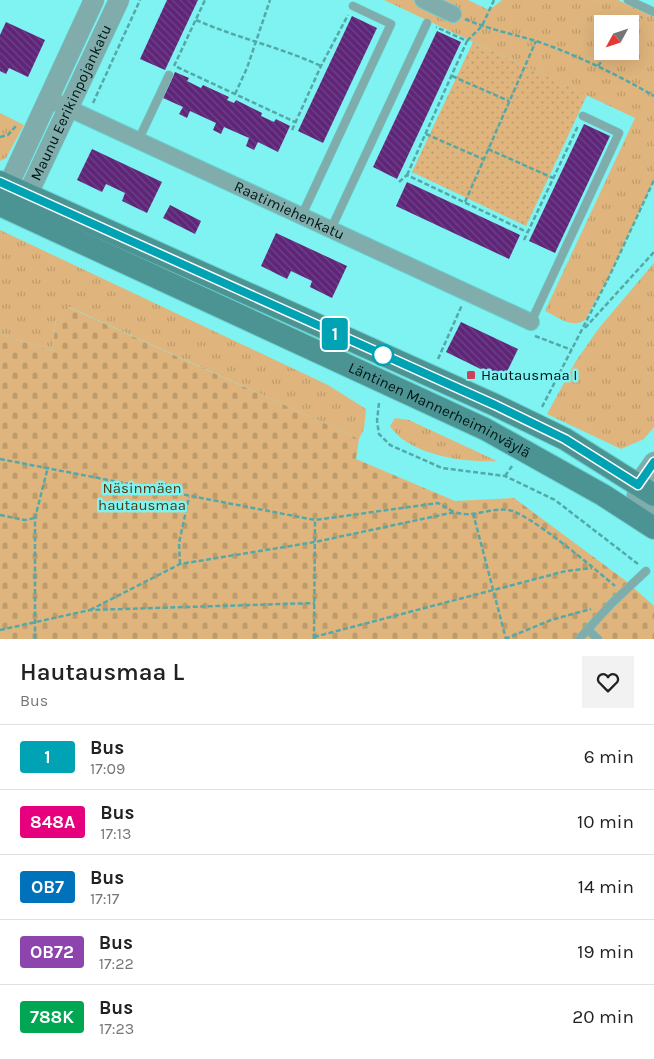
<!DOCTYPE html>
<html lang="en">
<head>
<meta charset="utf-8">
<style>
  body { margin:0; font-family:Karla,sans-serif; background:#f2f2f2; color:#222; height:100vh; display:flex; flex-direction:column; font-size:19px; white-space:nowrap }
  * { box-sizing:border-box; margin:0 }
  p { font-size:16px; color:#767676 }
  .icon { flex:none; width:28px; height:28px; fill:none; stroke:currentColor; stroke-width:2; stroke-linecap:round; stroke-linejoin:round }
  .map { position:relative; height:639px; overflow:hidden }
  .sheet { display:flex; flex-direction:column; background:#fff; flex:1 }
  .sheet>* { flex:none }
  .badge { padding:0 10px; border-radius:4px; font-size:18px; line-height:32px }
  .needle { width:32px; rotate:230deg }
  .fabs { position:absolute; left:594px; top:15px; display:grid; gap:10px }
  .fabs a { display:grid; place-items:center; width:45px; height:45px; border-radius:0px; background:#fff; box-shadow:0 5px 20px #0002; font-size:25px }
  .map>.badge { position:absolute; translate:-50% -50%; box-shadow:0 0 0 2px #fff }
  .round { display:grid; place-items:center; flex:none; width:52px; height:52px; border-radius:0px; background:#f2f2f2 }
  .summary { display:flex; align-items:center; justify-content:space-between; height:85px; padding:0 20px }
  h1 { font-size:24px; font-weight:600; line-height:38px }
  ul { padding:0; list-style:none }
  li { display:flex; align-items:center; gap:15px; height:65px; padding:0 20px; border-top:1px solid #e0e0e0 }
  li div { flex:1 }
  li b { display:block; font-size:19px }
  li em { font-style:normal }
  li .badge { min-width:55px; font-weight:700; text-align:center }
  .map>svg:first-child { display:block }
  .grass { fill:url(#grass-tufts); fill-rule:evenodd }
  .cemetery { fill:url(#cemetery-stones) }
  .garden { fill:url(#garden-dots) }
  .building { fill:url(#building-back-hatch) }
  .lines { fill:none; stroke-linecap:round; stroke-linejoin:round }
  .service-casing { stroke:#6acfce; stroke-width:9 }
  .minor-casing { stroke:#6acfce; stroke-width:18 }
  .tertiary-casing { stroke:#6acfce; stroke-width:21 }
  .secondary-casing { stroke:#6acfce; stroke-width:24 }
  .path { stroke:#54a9a8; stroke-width:2.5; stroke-dasharray:5 2.5; stroke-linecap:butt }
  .service { stroke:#80adab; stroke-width:8 }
  .minor { stroke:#80adab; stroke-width:16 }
  .tertiary { stroke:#80adab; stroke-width:20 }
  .secondary { stroke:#4c9493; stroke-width:22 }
  .line-casing { stroke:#fff; stroke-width:11 }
  .line { stroke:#00a3b4; stroke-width:8 }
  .stop-dot { fill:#fff; stroke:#00a3b4; stroke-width:2.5 }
  .poi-dot { fill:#cf3f5b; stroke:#7ef3f1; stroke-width:2 }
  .labels { text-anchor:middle; stroke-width:5; stroke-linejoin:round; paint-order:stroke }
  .street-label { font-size:15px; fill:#001515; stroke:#7ef3f1 }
  .poi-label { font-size:15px; fill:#001515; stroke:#7ef3f1; text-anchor:start }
  .park-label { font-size:15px; fill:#55390e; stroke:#7ef3f1 }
</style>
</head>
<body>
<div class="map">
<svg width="654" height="639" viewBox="0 0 654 639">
  <defs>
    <pattern id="grass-tufts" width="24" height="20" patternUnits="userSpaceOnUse" patternTransform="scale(1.25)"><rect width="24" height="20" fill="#e0b57d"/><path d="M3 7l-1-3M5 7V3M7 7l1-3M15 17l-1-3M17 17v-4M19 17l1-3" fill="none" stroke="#be9b6b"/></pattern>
    <pattern id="cemetery-stones" width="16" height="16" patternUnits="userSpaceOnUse" patternTransform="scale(1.25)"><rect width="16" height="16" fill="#e0b57d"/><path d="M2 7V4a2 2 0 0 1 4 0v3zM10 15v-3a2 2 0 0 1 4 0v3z" fill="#be9b6b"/></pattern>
    <pattern id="garden-dots" width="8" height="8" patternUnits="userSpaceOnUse" patternTransform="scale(1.25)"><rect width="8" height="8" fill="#e0b57d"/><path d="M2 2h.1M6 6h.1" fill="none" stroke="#be9b6b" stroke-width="1.8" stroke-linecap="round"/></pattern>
    <pattern id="building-back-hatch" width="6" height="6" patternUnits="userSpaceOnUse" patternTransform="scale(1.25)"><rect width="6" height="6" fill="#5f2579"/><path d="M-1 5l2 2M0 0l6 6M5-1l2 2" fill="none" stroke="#704386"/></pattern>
  </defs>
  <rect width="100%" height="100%" fill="#7ef3f1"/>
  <g class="grass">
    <path d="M 384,0 L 468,0 L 487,9 L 492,8 L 502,0 L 618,0 L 654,17 L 654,180 L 609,277 L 585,320 C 572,329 558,317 545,311 L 635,118 ZM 602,24 L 630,24 L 630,51 L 602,51 Z"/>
    <polygon points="0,113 24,125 6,158 0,161"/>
    <polygon points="0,230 328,385 366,409 364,429 359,439 69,307 56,321 52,351 0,334"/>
    <polygon points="654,263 654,427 644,439 621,449 547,414 576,361 599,328"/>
    <path d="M 395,418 L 409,420 L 497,461 C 466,463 408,455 390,426 Z"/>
  </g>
  <polygon class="cemetery" points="68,307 359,439 356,459 455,501 514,498 626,581 654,606 654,639 0,639 0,334 52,351 56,321"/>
  <polygon class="garden" points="473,42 587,95 526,226 412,172"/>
  <g class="building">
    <polygon points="167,0 198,0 165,70 140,59"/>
    <polygon points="352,16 377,28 323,143 298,131"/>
    <polygon points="6,22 45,40 28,77 9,68 6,74 0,71 0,35"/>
    <polygon points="437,31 461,42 397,179 373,167"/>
    <polygon points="175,72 189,78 187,81 201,88 203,85 229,97 227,100 234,103 236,100 262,113 261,116 274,122 276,119 290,126 278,152 258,142 254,150 246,146 249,138 224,127 221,134 213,130 216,123 190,111 187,118 179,114 183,107 163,98"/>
    <polygon points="584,124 610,136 555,253 529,241"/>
    <polygon points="92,149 162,182 147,213 122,201 125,193 106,184 102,192 77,180"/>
    <polygon points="407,182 520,235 509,259 396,206"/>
    <polygon points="170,205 201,221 195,234 163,218"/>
    <polygon points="276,233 347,266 332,298 310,287 312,281 291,271 287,279 261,266"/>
    <polygon points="461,322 518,349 503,380 446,352"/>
  </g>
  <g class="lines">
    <g class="service-casing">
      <g id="service">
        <polyline points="628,0 654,12"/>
        <polyline points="138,141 169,75"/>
        <polyline points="301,217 391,24 353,6"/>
        <polyline points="330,231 427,23"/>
        <polyline points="531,322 619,133 583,116"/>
        <polyline points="588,630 598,639"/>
        <polyline points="579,639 612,603 646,571"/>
      </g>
    </g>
    <g class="minor-casing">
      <g id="minor">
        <polyline points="423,0 453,14"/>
        <path id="s1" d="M 57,103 L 531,322"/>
      </g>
    </g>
    <g class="tertiary-casing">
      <g id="tertiary">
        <polyline points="8,202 8,186 94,0"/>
        <path id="s2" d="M 16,203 L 28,194 L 119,0"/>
        <polyline points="654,462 638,485 635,514 654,506"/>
      </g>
    </g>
    <g class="secondary-casing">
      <g id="secondary">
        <polyline points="0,182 495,405 565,439 654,495"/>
        <path id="s3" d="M 0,205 L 485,429 L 603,495 L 654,528"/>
      </g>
    </g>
    <g class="path">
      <path d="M 465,19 C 490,30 514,34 539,42 C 579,56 618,75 654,96"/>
      <path d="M 196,20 C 237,38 280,47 321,66"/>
      <polyline points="630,28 642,17"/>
      <polyline points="467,41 482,26 494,0"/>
      <polyline points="174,66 205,0"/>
      <polyline points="598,66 609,51"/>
      <polyline points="177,67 295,122"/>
      <polyline points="452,76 509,101"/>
      <polyline points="235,94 247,68 270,0"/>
      <polyline points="93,103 140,0"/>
      <polyline points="292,130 321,66 348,15"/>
      <polyline points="426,134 483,159"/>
      <polyline points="0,137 8,135 16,126"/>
      <polyline points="488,149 553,178"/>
      <polyline points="407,175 467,41 436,27"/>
      <polyline points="399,182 407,175 527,232"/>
      <polyline points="465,202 536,41"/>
      <polyline points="524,240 578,126"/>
      <polyline points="585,328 654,252"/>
      <polyline points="535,336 572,350"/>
      <polyline points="438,359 462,305"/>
      <polyline points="379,403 377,421 379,434 390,445 442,468 505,476 555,500 638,564"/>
      <polyline points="542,407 609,277 654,180"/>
      <polyline points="0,459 315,520 438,503 454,512"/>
      <polyline points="505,476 512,466"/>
      <polyline points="473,513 506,639"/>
      <polyline points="0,515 25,520 35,518"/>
      <polyline points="180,564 179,543 189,497"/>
      <path d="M 90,610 L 180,564 L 315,542 L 455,512 C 472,519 490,507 508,510 C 528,512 596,570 615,586"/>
      <polyline points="0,630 90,610 315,603"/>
      <polyline points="314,637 566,571 592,568"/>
      <polyline points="35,639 35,518 48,467"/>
      <polyline points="314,639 315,520"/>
      <polyline points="505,639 551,620 591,609"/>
    </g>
    <use href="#service" class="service"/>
    <use href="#minor" class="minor"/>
    <use href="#tertiary" class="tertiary"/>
    <use href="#secondary" class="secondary"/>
  </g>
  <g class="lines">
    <g class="line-casing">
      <polyline id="line" points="0,182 495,405 565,439 638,485 654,462"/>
    </g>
    <use href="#line" class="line"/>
  </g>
  <circle class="stop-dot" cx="383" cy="355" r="10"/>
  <rect class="poi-dot" x="466" y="370" width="10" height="10" rx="2.5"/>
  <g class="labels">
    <g class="street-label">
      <text dy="5" stroke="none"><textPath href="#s2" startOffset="116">Maunu Eerikinpojankatu</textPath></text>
      <text dy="5" stroke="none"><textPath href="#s1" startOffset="256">Raatimiehenkatu</textPath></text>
      <text dy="5" stroke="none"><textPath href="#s3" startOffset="485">Läntinen Mannerheiminväylä</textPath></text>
    </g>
    <g class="poi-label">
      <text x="481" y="380">Hautausmaa I</text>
    </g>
    <g class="park-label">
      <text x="142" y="493">Näsinmäen<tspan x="142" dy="17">hautausmaa</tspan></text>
    </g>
  </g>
</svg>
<div class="fabs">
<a><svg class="needle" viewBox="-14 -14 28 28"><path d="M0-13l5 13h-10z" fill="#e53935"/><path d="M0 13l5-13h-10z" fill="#767676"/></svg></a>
</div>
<b class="badge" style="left:335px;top:334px;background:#00a3b4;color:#fff">1</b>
</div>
<section class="sheet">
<div class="summary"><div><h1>Hautausmaa L</h1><p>Bus</p></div><a class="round"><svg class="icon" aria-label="heart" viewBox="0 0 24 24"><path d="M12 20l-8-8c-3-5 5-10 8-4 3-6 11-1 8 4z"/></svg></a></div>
<ul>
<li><span class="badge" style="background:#00a3b4;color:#fff">1</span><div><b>Bus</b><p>17:09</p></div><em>6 min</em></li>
<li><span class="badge" style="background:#e6007e;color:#fff">848A</span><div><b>Bus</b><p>17:13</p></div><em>10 min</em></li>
<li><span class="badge" style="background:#0072bc;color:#fff">OB7</span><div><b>Bus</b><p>17:17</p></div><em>14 min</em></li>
<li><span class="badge" style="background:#8e44ad;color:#fff">OB72</span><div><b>Bus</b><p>17:22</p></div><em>19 min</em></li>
<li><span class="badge" style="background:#00a651;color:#fff">788K</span><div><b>Bus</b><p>17:23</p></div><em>20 min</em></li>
</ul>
</section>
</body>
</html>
